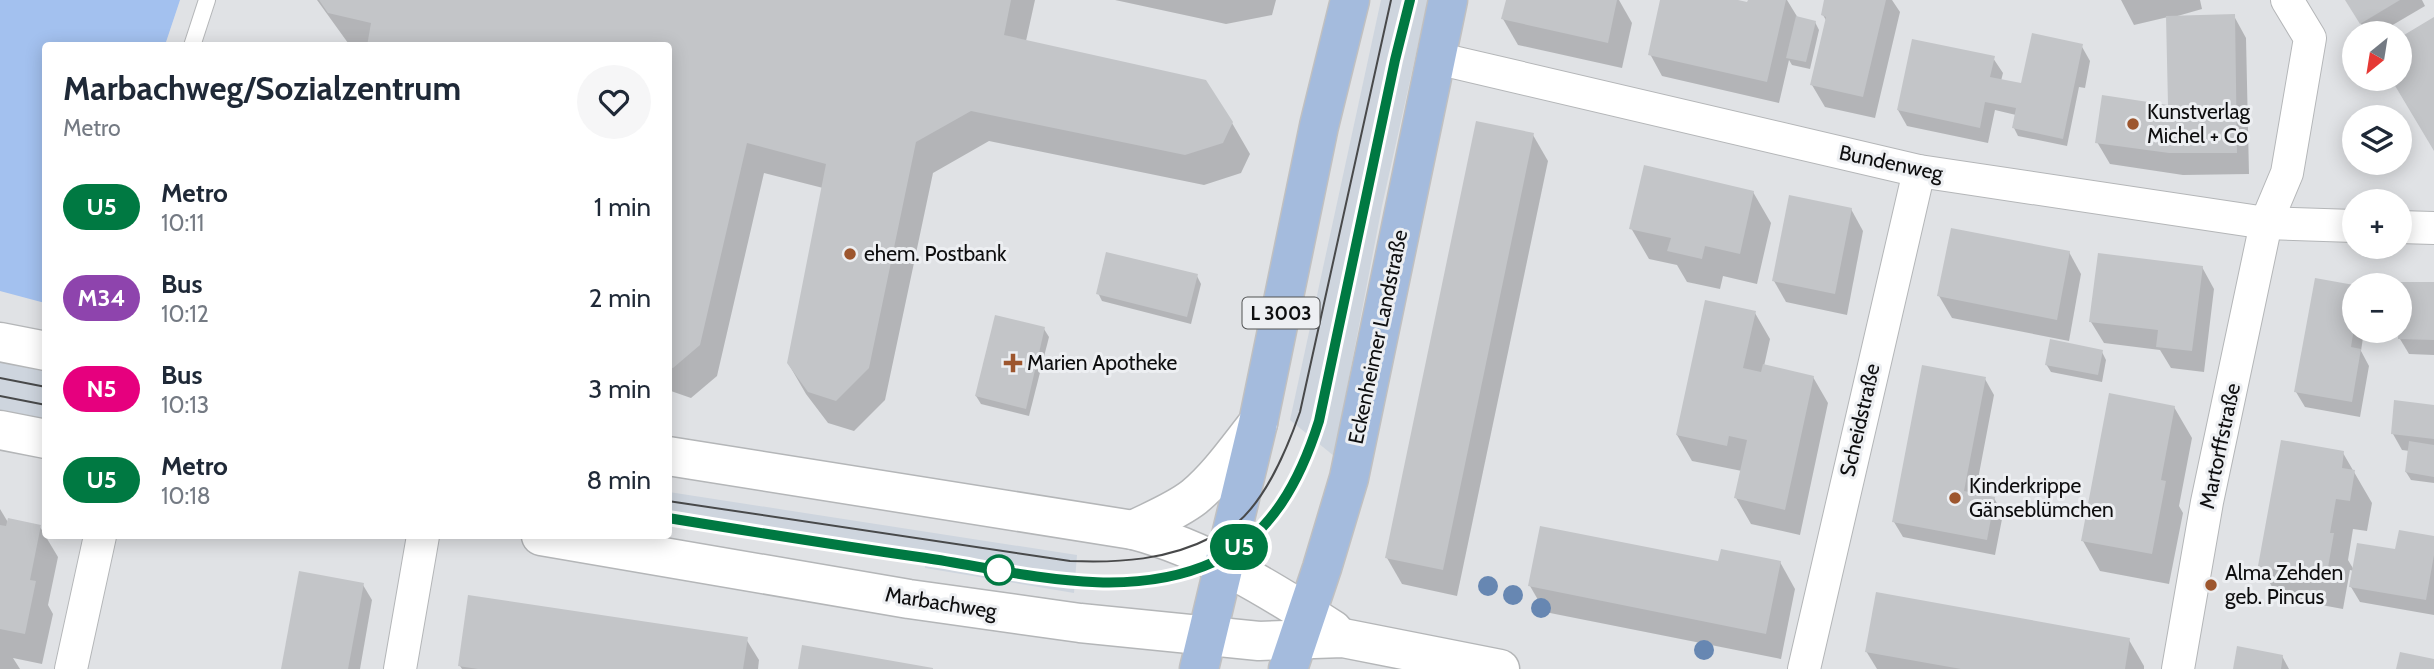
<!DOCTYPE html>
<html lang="en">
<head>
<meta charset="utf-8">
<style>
  body { margin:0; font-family:Cabin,sans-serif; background:#f6f6f7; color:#1f2937; height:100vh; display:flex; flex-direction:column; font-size:26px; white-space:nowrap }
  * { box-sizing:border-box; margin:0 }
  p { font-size:23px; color:#747a83 }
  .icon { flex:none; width:38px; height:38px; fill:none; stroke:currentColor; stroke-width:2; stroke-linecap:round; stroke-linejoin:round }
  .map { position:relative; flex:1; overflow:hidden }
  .panel { position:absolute; left:42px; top:42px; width:630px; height:497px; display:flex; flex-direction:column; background:#fff; border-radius:7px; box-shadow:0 4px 18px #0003 }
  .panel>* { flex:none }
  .badge { padding:0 14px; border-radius:23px; font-size:24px; line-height:46px }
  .needle { width:46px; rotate:210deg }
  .fabs { position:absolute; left:2342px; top:21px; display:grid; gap:14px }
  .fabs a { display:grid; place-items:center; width:70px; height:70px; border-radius:50%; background:#fff; box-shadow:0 4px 18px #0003; font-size:35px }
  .map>.badge { position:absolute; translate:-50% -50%; box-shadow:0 0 0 4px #fff }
  .round { display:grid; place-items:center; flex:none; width:74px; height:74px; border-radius:37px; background:#f6f6f7 }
  .head { display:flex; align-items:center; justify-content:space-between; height:119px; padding:0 21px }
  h1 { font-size:33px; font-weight:700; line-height:52px }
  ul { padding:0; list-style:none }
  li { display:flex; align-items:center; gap:21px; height:91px; padding:0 21px }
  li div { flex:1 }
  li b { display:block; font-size:26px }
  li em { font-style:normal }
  li .badge { min-width:77px; font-weight:700; text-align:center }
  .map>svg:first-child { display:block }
  .built { fill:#ced5de }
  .green { fill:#a3c1ef }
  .shadow { fill:#0003 }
  .building { fill:#c3c5c8 }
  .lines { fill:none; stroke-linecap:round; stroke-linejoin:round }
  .service-casing { stroke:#b4b6b8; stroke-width:18 }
  .minor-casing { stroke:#b4b6b8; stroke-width:34 }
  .secondary-casing { stroke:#b4b6b8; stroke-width:41 }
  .primary-casing { stroke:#c0c0c1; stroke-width:41 }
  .service { stroke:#fff; stroke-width:16 }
  .minor { stroke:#fff; stroke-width:32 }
  .secondary { stroke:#fff; stroke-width:38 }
  .primary { stroke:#a4bbdd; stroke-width:38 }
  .tram { stroke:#48494a; stroke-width:2 }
  .tree { fill:#6787b2 }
  .line-casing { stroke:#fff; stroke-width:16 }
  .line { stroke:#007942; stroke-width:10 }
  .poi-dot { fill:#9d562e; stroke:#edeff2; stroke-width:2.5 }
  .stop-dot { fill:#fff; stroke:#007942; stroke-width:3.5 }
  .labels { text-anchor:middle; stroke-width:6; stroke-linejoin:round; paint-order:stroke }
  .shield { fill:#edeff2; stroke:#515253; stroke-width:2 }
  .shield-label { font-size:19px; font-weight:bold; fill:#0e0e0f }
  .poi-label { font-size:21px; fill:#0e0e0f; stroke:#edeff2; text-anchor:start }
  .street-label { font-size:21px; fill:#0e0e0f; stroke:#edeff2 }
</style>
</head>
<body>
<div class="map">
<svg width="2434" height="669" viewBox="0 0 2434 669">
  <rect width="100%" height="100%" fill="#e0e2e5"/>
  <g class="built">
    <polygon points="1381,0 1428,0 1382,206 1334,456 1290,420"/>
    <polygon points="0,359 45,368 45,422 0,412"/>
    <polygon points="669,492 1077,555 1074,593 925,568 925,562 669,522"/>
  </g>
  <polygon class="green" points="0,0 180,0 165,45 46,46 45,303 0,291"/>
  <g class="shadow">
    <polygon points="317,0 1035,0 1026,41 1232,123 1250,154 1241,173 1204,185 989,141 933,173 885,400 854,431 828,423 806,394 788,363 823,188 764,173 717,376 691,398 668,390 668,46 357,46 348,43"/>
    <polygon points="1115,0 1276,0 1272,15 1226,24"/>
    <polygon points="1507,0 1619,0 1632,23 1622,68 1518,45 1503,19"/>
    <polygon points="1662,0 1730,0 1749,4 1750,0 1787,0 1798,18 1815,22 1819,30 1810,69 1792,65 1789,60 1779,103 1662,76 1650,54"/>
    <polygon points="1826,0 1892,0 1900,12 1875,118 1825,107 1812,85 1827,22 1823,15"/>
    <polygon points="2121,0 2200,0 2202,9 2174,17 2234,16 2246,38 2249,174 2183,175 2110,164 2097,142 2170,107 2168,17 2134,25"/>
    <polygon points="2346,0 2422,0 2425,6 2379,33 2367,33"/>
    <polygon points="2081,45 2090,61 2085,88 2079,87 2067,146 2018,136 2014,128 2016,115 1995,110 1988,143 1907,126 1898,110 1993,58 2003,73 2001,81 2022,86"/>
    <polygon points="1533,135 1548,161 1457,596 1402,584 1387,558"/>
    <polygon points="1753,192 1771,223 1757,284 1723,276 1720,289 1687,282 1677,265 1649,259 1631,228"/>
    <polygon points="1851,209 1863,231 1847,315 1786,302 1774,281"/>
    <polygon points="2069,252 2081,274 2069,341 1952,318 1939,296"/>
    <polygon points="2202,267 2214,289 2204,372 2171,368 2160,350 2104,343 2091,322"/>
    <polygon points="1197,276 1201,284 1191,324 1102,301 1098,293"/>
    <polygon points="2434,284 2434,355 2409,354 2400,339"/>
    <polygon points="2354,287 2354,331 2364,331 2361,351 2369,366 2360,417 2305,407 2296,392"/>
    <polygon points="1755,313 1770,339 1764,366 1813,377 1828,403 1800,535 1751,524 1736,498 1742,471 1692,461 1677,435"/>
    <polygon points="1044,329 1049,337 1029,416 981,404 976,396"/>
    <polygon points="2102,352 2106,360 2102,382 2051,372 2046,364"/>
    <polygon points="1985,379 1994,395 1975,495 1994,498 2003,514 1995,555 1903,537 1894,522"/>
    <polygon points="2434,406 2434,483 2411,480 2406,472 2410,451 2402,450 2393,434"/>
    <polygon points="2174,407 2192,438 2179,506 2183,513 2169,584 2100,571 2083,541"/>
    <polygon points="2343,453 2372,503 2367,531 2353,529 2348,560 2354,570 2397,551 2434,538 2434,615 2360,602 2351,587 2354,571 2350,570 2343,609 2278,597 2260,566"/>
    <polygon points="0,509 9,524 40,527 58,557 48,605 53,614 42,664 13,658 20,669 0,669"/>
    <polygon points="1780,562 1795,589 1781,659 1545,612 1530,586 1720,563"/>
    <polygon points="363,585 372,600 360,669 283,669"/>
    <polygon points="746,639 759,660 758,669 462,669 460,666"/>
    <polygon points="2129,640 2144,666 2144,669 1877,669 1866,651"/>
    <polygon points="2282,656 2289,669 2235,669"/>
  </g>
  <g class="building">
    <polygon points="319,0 1011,0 1004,35 1206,80 1233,122 1223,143 1185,155 971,111 916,142 869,368 836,401 808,392 787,363 826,164 747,143 700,345 673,368 668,367 668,127 671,115 668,115 668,46 367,46 371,23 328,13"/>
    <polygon points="1506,0 1617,0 1608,43 1501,19"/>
    <polygon points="1660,0 1738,0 1747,2 1748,0 1786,0 1767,82 1648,55"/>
    <polygon points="1824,0 1886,0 1863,97 1810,85 1826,17 1821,15"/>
    <polygon points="2345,0 2400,0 2360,24"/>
    <polygon points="2235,14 2237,153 2169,153 2095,143 2102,95 2168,105 2166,16"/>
    <polygon points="1796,16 1816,21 1806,62 1786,58"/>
    <polygon points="2434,17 2434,151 2391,79 2399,79 2399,38"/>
    <polygon points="2032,33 2083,44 2063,139 2012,128 2016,108 1985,102 1980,128 1897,110 1912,39 1995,56 1990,77 2021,83"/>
    <polygon points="1476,121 1534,133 1443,570 1385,558"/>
    <polygon points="1644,165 1754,191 1740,254 1705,246 1702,259 1667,251 1671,238 1629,229"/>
    <polygon points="1789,195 1852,208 1835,294 1772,281"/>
    <polygon points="1951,228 2070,251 2057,320 1937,296"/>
    <polygon points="1106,252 1198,274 1187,317 1096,294"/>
    <polygon points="2098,253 2203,266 2192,351 2156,347 2158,330 2089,322"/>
    <polygon points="2315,278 2354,285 2354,328 2351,347 2361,349 2352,402 2294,392"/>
    <polygon points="2399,282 2434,282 2434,340 2398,339"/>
    <polygon points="1705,300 1756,311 1743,368 1761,372 1763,364 1814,376 1785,510 1734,498 1747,440 1729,436 1727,446 1676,435"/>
    <polygon points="995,315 1045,327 1026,409 975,396"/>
    <polygon points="2050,339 2103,350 2098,375 2045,365"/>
    <polygon points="1922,365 1986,377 1964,491 1995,497 1987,540 1892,522"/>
    <polygon points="2109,393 2175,406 2161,480 2166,481 2152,554 2081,541"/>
    <polygon points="2394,400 2434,405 2434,439 2391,434"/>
    <polygon points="2281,440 2344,451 2342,468 2355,470 2350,501 2336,499 2330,533 2334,533 2326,579 2258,566"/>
    <polygon points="2409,441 2434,445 2434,477 2405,472"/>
    <polygon points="8,518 41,525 30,580 36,581 25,634 0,629 0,525 6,526"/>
    <polygon points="1540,526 1718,561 1721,549 1781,561 1766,634 1528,586"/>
    <polygon points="2399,530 2434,536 2434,555 2426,600 2349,587 2357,543 2395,549"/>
    <polygon points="299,571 364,583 348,669 281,669"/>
    <polygon points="1876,592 2130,638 2125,669 1961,669 1865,652"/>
    <polygon points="468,595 748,637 743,669 478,669 458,666"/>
    <polygon points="802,645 933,668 933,669 798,669"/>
    <polygon points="2237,646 2283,655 2281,669 2233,669"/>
    <polygon points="2400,652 2434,659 2434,669 2396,669"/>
  </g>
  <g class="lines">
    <g class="service-casing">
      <polyline id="service" points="192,46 207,0"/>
    </g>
    <g class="minor-casing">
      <g id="minor">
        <polyline points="1436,58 1919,171 2266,223 2354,226"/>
        <polyline points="2399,227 2434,228"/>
        <polyline points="71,669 100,536"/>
        <polyline points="400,669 423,536"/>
        <polyline points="1804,669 1919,171"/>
        <polyline points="2178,669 2207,502 2266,223 2287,173 2310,38 2287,0"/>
      </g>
    </g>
    <g class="secondary-casing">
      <g id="secondary">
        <polyline points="0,342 46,351"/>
        <polyline points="0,430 46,439"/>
        <path d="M 668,456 L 1133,530 C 1205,549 1271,590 1333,630"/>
        <path d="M 1133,530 C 1153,520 1176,511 1194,497 C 1219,476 1238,448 1258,423"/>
        <polyline points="541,536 909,599 1080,623 1259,641 1343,638 1500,669"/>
      </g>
    </g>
    <g class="primary-casing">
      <g id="primary">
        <polyline points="1199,669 1258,423 1319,126 1350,0"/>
        <polyline points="1288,669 1322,568 1349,478 1448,0"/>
      </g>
    </g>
    <use href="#service" class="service"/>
    <use href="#minor" class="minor"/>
    <use href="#secondary" class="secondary"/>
    <use href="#primary" class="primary"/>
    <g class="tram">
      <polyline points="0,378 46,387"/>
      <polyline points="0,396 46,405"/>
      <path d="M 668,501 L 1070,561 C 1120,563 1168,560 1212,537 C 1220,533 1229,529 1236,524 C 1267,498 1287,449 1300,412 L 1391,0"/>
      <path d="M 668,518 C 751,532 833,544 916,557 C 1009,571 1124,603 1214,562 C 1272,537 1301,478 1319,421 L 1395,60 L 1410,0"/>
    </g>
  </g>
  <g class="tree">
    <circle cx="1488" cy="586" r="10"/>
    <circle cx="1513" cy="595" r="10"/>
    <circle cx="1541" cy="608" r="10"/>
    <circle cx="1704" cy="650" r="10"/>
  </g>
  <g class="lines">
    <g class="line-casing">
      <path id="line" d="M 668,518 C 754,532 840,546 926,558 C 1019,572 1124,603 1214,562 C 1272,536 1301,478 1319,421 L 1395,60 L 1410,0"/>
    </g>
    <use href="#line" class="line"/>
  </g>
  <g class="poi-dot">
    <circle cx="2133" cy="124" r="7"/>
    <circle cx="850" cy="254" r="7"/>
    <path d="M1009.5 352.5h7v7h7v7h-7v7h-7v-7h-7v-7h7z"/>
    <circle cx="1955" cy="498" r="7"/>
    <circle cx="2211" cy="585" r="7"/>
  </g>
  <circle class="stop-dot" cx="999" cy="570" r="14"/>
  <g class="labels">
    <rect class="shield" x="1242.5" y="297.5" width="77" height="31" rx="5"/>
    <g class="shield-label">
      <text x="1281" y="320">L 3003</text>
    </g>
    <g class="poi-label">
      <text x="2147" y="119">Kunstverlag<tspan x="2147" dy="24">Michel + Co</tspan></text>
      <text x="864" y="261">ehem. Postbank</text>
      <text x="1027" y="370">Marien Apotheke</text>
      <text x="1969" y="493">Kinderkrippe<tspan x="1969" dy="24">Gänseblümchen</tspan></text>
      <text x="2225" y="580">Alma Zehden<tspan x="2225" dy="24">geb. Pincus</tspan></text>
    </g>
    <g class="street-label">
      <text transform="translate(1891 163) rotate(12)" y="7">Bundenweg</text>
      <text transform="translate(1378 337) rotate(-78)" y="7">Eckenheimer Landstraße</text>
      <text transform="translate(1860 420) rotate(-77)" y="7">Scheidstraße</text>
      <text transform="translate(2220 446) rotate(-78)" y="7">Martorffstraße</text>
      <text transform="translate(941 603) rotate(9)" y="7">Marbachweg</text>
    </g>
  </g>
</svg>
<div class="fabs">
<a><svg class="needle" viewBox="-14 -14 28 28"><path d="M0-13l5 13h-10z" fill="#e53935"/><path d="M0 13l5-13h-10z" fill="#747a83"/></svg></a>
<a><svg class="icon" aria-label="layers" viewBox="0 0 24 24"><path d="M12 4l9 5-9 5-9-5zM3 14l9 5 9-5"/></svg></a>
<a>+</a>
<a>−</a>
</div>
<b class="badge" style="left:1239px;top:547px;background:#007942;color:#fff">U5</b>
<section class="panel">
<div class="head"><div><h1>Marbachweg/Sozialzentrum</h1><p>Metro</p></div><a class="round"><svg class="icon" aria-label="heart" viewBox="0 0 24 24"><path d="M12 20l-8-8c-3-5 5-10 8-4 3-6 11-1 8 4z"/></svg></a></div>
<ul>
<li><span class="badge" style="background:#007942;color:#fff">U5</span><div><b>Metro</b><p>10:11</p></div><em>1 min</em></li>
<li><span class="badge" style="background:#8e44ad;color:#fff">M34</span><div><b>Bus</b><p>10:12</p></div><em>2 min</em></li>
<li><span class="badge" style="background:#e6007e;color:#fff">N5</span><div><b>Bus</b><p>10:13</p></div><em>3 min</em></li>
<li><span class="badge" style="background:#007942;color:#fff">U5</span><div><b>Metro</b><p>10:18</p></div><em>8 min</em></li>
</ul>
</section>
</div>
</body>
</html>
